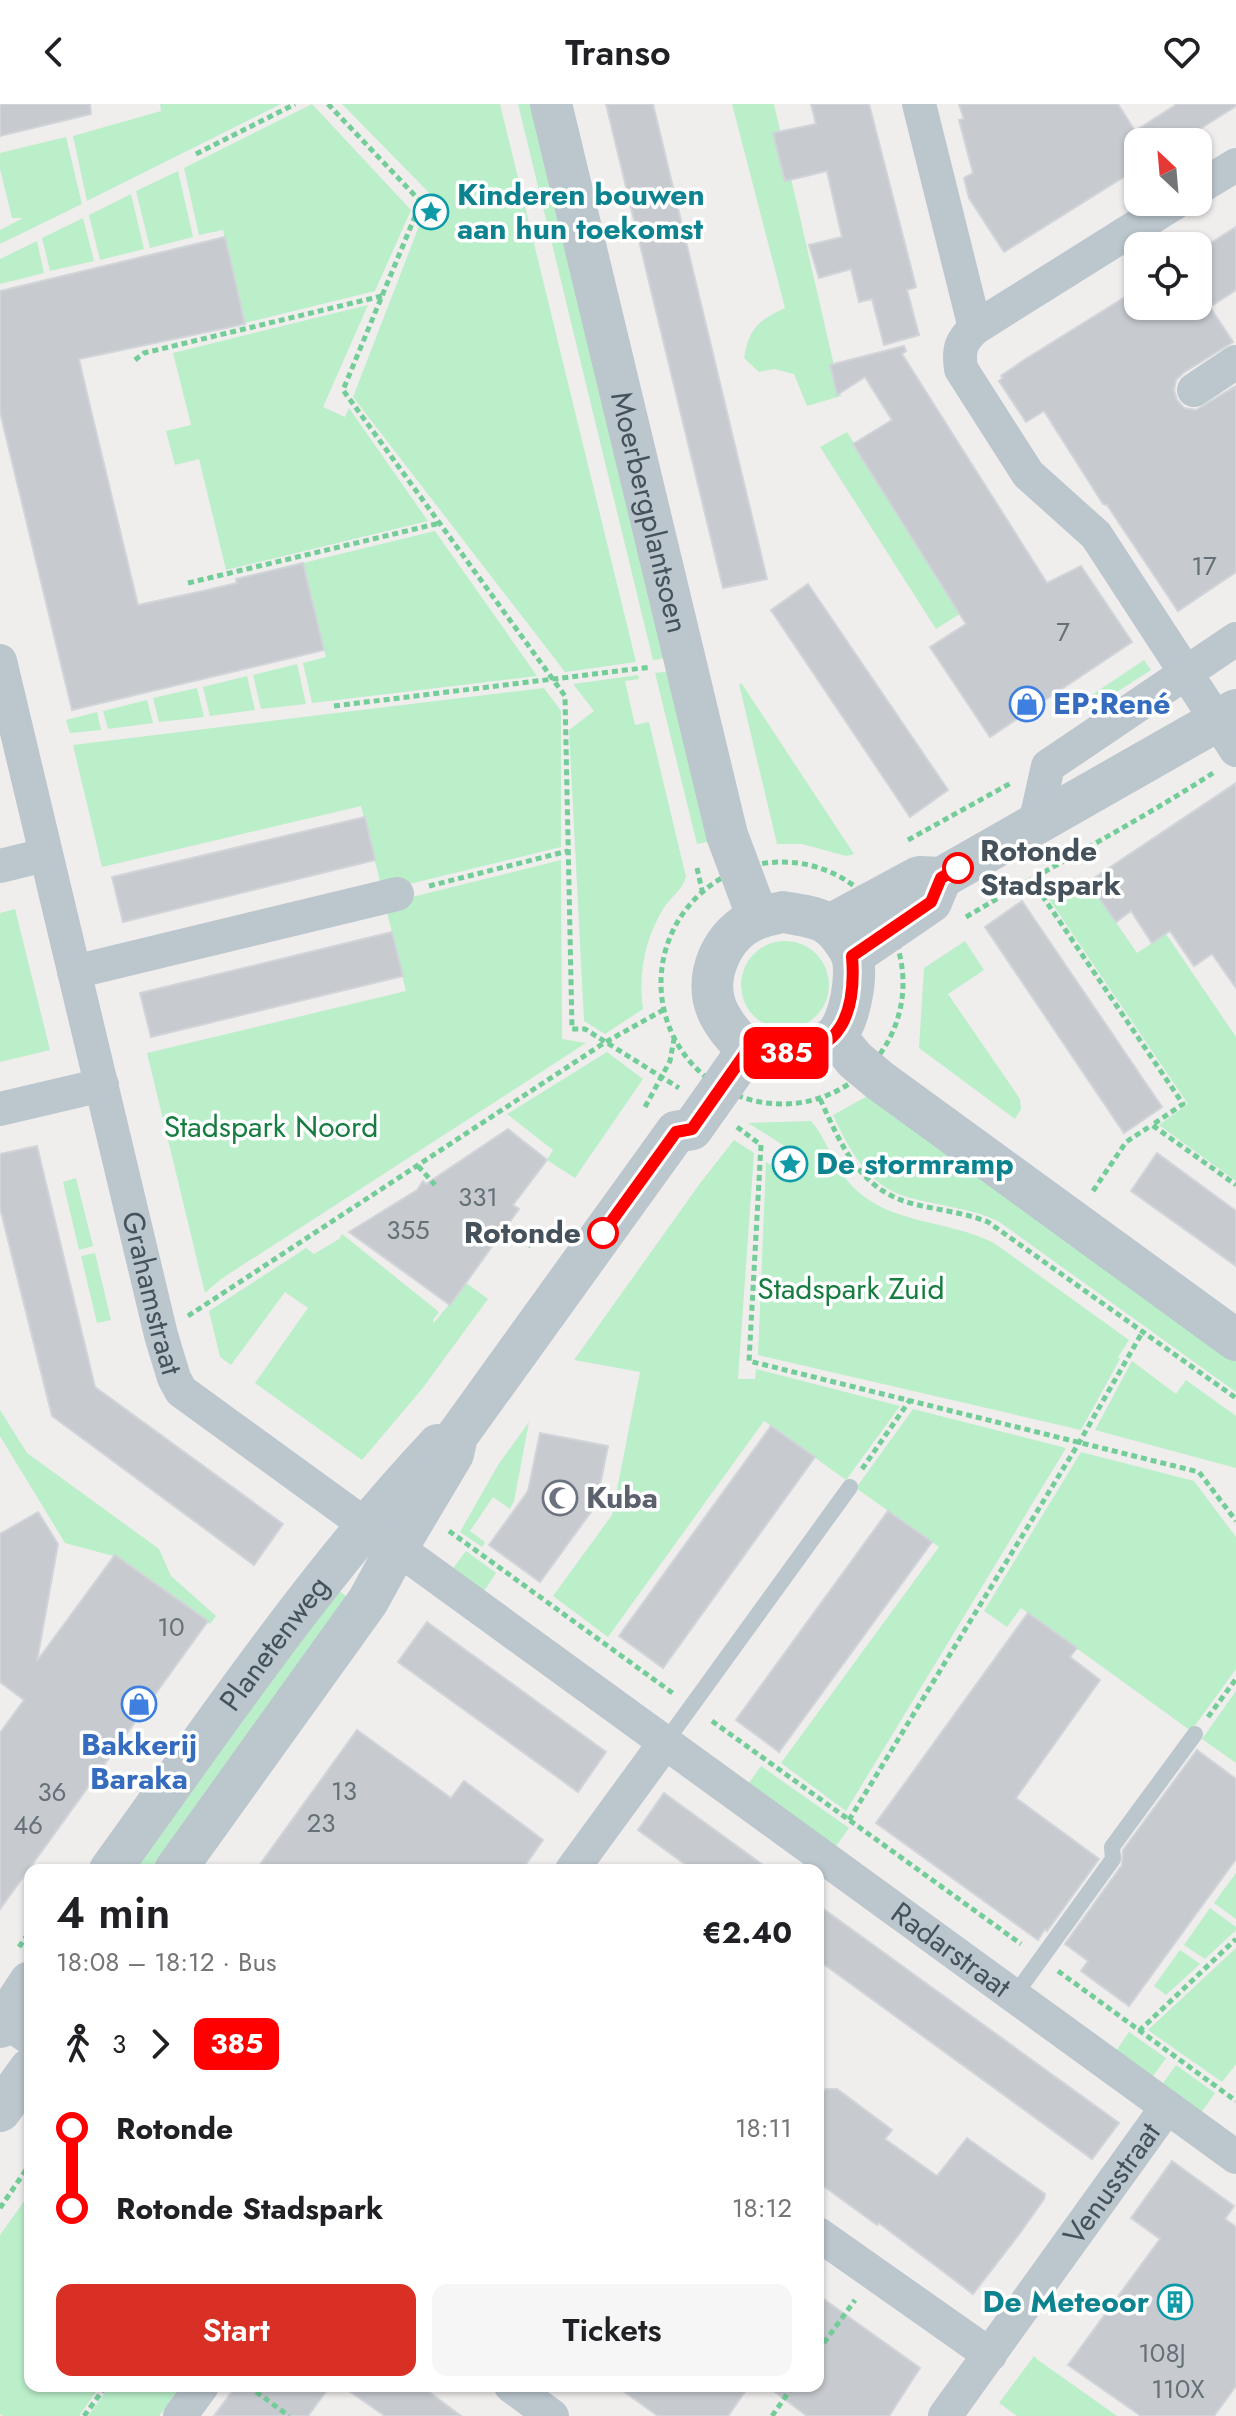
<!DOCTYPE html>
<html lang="en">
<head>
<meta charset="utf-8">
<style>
  body { margin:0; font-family:Jost,sans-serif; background:#f6f6f6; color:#202124; height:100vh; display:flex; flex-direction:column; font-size:30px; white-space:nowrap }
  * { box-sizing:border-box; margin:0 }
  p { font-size:26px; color:#757577 }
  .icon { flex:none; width:44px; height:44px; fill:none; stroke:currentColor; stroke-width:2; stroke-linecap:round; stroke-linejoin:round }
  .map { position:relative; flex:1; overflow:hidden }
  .drawer { position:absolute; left:24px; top:1760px; width:800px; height:528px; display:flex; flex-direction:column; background:#fff; border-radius:16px; box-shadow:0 2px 6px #0004 }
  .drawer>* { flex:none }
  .badge { padding:0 16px; border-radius:12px; font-size:28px; line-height:52px }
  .needle { width:52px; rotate:334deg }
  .controls { position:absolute; left:1124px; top:24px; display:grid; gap:16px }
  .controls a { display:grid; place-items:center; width:88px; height:88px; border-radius:16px; background:#fff; box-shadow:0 2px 6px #0004; font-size:40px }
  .map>.badge { position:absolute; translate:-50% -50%; box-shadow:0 0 0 4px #fff }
  .legs { display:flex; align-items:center; gap:12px; height:88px; padding:0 32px; font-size:26px }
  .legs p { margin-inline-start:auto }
  .summary { display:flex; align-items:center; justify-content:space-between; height:136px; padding:0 32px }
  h1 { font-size:44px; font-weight:600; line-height:60px }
  .primary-button { display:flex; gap:16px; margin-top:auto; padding:16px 32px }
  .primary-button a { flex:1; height:92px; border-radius:16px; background:#d93025; color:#fff; font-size:32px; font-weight:600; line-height:92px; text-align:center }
  .primary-button a+a { background:#f6f6f6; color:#202124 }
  ul { padding:0 32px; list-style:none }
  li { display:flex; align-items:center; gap:28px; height:80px; font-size:30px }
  li i { display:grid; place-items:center; width:12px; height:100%; margin:0 10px; background:currentColor }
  li i::after { content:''; width:20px; height:20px; margin:-10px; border:6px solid; border-radius:50%; background:#fff }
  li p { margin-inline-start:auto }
  li:first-child i { background:linear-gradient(#0000 50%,currentColor 0) }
  li:last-child i { background:linear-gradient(currentColor 50%,#0000 0) }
  header { display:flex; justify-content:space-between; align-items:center; height:104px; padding:0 32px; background:#fff; font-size:36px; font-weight:600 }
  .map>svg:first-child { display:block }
  .green { fill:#baefca }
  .building { fill:#c7cbd0; stroke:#d1d4d9; stroke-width:2 }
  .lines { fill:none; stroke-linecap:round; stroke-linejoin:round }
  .path { stroke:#72cd98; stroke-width:5; stroke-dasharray:6 4; stroke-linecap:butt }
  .service { stroke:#bbc6cd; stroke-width:16 }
  .minor { stroke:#bbc6cd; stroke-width:34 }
  .tertiary { stroke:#bbc6cd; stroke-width:42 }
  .line-1-casing { stroke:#fff; stroke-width:18 }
  .line-1 { stroke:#f00; stroke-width:12 }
  .stop-1-dot { fill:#fff; stroke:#f00; stroke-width:4 }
  .labels { text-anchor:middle; stroke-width:7; stroke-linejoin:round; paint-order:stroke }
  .number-label { font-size:26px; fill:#667078 }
  .culture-label { font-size:30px; font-weight:bold; fill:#0d838f; stroke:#fff; text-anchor:start }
  .street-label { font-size:30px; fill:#45525b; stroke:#fff }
  .shop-label { font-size:30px; font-weight:bold; fill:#366cbe; stroke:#fff; text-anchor:start }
  .stop-label { font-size:30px; font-weight:bold; fill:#45525b; stroke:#fff; text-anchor:start }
  .park-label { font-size:30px; fill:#167c40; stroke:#fff }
  .worship-label { font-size:30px; font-weight:bold; fill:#5b616d; stroke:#fff; text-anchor:start }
</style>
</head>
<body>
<header><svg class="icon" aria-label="back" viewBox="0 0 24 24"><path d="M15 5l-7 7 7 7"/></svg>Transo<svg class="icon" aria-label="heart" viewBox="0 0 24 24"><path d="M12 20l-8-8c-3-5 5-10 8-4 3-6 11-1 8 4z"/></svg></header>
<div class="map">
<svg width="1236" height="2312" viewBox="0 0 1236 2312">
  <rect width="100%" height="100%" fill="#f0eded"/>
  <g class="green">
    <polygon points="160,0 281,0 87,97 73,32 161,7"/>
    <polygon points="312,0 411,106 375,187 245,219 223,126 199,131 184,64"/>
    <polygon points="342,0 500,0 636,558 565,568 353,293 421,117 427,122 444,104"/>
    <polygon points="518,0 533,0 668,554 653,556"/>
    <path d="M 732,0 L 774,0 L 841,292 L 807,302 L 794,270 L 774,265 L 759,268 L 744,254 C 749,224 759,216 785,204 Z"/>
    <polygon points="66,33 82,100 0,140 0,126 23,114 12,114 0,65 0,49"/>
    <polygon points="178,67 193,133 150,144 136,87"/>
    <polygon points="131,90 144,145 100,156 89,111"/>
    <polygon points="83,114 94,157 50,167 42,134"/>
    <polygon points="37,137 44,169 0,180 0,155"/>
    <polygon points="368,201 323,303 345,313 349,304 428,417 226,466 199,355 175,361 166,327 191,321 173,249"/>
    <polygon points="847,328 961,509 936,525 820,343"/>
    <polygon points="435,427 537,572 312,599 303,559 326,553 303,459"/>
    <polygon points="1144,556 1151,566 1089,606 1083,597"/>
    <polygon points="297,560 306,600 261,605 253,571"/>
    <polygon points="671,567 712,737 697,740 655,569"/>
    <path d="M 638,571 L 639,575 L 625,577 L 635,621 L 649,618 L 686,773 C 683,785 672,792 665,802 C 645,833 638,868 643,905 L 605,930 L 584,917 L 569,626 L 594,607 L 573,580 Z"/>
    <polygon points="247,572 255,606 210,612 203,583"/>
    <polygon points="739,580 742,580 854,750 846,752 802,740 777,740"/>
    <polygon points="197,584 204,613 159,618 153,594"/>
    <polygon points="544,584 561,607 561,743 397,783 381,781 361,702 102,763 73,641"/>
    <polygon points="147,596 153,619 108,625 103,607"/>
    <polygon points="97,608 101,626 70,629 66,616"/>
    <polygon points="561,756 562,935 586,939 221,1175 205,1189 147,949 406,887 386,804 400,796"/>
    <polygon points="1088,778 1137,849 1166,830 1236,933 1236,1077 1159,1021 1188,1000 1049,795 1062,798"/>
    <polygon points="15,805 50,946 0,958 0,809"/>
    <polygon points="965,837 984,866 948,890 1020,995 1021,1005 1015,1015 919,944 924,864"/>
    <circle cx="785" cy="881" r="44"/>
    <polygon points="607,948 643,975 575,1074 547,1056 553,1046 507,1010"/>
    <path d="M 869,991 L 1236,1257 L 1236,1288 L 998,1117 C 968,1103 937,1102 907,1093 C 867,1081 849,1045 833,1011 Z"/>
    <path d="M 811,1017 C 828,1036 833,1064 855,1085 C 893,1121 949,1116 994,1139 L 1129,1236 L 1118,1253 L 1120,1255 L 1081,1326 L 758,1251 L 766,1058 L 789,1072 L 802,1053 L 748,1019 Z"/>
    <polygon points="734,1036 754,1049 738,1275 755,1275 756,1265 900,1302 846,1376 764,1317 608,1533 553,1492 612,1411 640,1268 574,1256 701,1078"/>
    <polygon points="76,1074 93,1142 79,1146 63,1078"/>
    <polygon points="342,1130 439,1208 433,1216 434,1219 466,1179 488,1195 422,1285 362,1356 255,1279 308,1204 285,1188 231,1261 220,1253 209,1207 306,1144 314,1150 339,1135"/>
    <polygon points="95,1149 111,1216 97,1219 81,1152"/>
    <polygon points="1132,1257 1176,1290 1186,1276 1236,1312 1236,1364 1095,1326"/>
    <polygon points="913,1305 1066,1344 846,1707 781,1659 939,1443 856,1384"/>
    <polygon points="0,1306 27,1349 159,1445 171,1472 216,1512 210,1520 117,1453 65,1439 0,1332"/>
    <polygon points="529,1318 514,1397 510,1405 493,1393 470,1427 485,1438 482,1443 460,1428 498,1361"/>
    <polygon points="1081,1348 1194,1377 1236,1433 1236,1565 1191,1627 1021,1504 1007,1523 984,1507"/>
    <polygon points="466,1447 496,1469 482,1490 451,1467"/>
    <polygon points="328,1479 356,1499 164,1766 121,1766"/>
    <polygon points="1236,1587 1236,1659 1202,1635"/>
    <polygon points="761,1662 849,1724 834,1745 747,1682"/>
    <polygon points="1236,1769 1236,1815 1214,1799"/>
    <polygon points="1210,1804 1236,1823 1236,1826 1205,1855 1184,1841"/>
    <polygon points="1236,1844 1236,1960 1222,1978 1148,1926"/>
    <polygon points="1180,1846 1200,1860 1166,1891 1154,1882"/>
    <polygon points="1129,1928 1166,1954 1151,1975 1116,1947"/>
    <polygon points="1176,1961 1215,1989 1201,2009 1161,1982"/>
    <polygon points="30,2089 30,2282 100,2282 79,2312 3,2312 0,2310 0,2131"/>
    <polygon points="1034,2252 1038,2256 1117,2312 1017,2312 999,2299"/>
    <polygon points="110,2282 181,2282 159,2312 88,2312"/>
  </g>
  <g class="building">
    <polygon points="0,0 90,0 91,10 0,32"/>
    <polygon points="606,0 653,0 767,475 723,484"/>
    <polygon points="811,0 869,0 916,183 907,186 919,231 884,241 872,195 859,198 851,165 819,174 809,141 842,133 827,67 785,77 773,29 816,20"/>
    <polygon points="959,0 1118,0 1135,27 1177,0 1236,0 1236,2 1179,38 1138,38 1138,64 1004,148 969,94 964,74 973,69 959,16 964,15"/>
    <polygon points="1236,123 1236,186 1210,203 1233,238 1183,269 1176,276 1174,286 1177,296 1184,304 1196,306 1236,282 1236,468 1178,507 1107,401 1103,400 1044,307 1026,318 999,277 1003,274 1001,272 1024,256 1138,185 1138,202 1198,202 1198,147"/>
    <polygon points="225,133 245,220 79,255 88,294 138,501 203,487 237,479 236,475 303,459 324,546 72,606 0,308 0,187"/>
    <polygon points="904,242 906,247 902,250 1047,479 1081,462 1132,538 990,633 930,543 966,520 853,340 892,316 865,273 837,291 830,261"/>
    <polygon points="808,480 948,686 910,713 771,506"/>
    <polygon points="1236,679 1236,884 1212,850 1194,862 1170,827 1152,839 1131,807 1116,818 1088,778"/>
    <polygon points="365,713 375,756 123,818 112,773"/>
    <polygon points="1022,797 1162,1003 1124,1029 985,823"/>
    <polygon points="392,828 403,872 151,933 140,889"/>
    <polygon points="508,1025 547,1056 513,1101 519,1105 450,1201 349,1128 417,1086 423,1077 426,1080"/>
    <polygon points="37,1042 95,1283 283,1420 254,1461 52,1312 0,1104 0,1050"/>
    <polygon points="1157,1049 1236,1107 1236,1162 1131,1087"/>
    <polygon points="771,1322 815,1353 663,1564 619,1532"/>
    <polygon points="540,1329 608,1342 596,1401 540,1478 489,1441 528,1387"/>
    <polygon points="888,1407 932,1438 779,1648 736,1616"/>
    <polygon points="38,1408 58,1440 37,1557 115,1451 208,1517 0,1805 0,1629 24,1596 0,1578 0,1430"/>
    <polygon points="1028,1509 1077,1544 1070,1553 1100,1576 1016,1694 1099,1755 1047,1827 1045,1825 1038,1836 876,1719"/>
    <polygon points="427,1518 606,1648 578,1688 398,1558"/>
    <polygon points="357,1626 451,1694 464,1677 543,1736 522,1766 256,1766"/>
    <polygon points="1197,1646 1236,1675 1236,1755 1129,1902 1081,1867 1088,1857 1065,1840 1122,1761 1123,1746"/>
    <polygon points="664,1689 770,1766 693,1766 638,1726"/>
    <polygon points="818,1801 1119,2019 1092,2055 818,1856"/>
    <polygon points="826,1985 837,1985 892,2026 885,2035 937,2072 967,2034 1045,2090 1044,2095 1020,2129 973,2190 879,2119 877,2121 818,2078 818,1996"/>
    <polygon points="1172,2057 1234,2102 1225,2115 1236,2123 1236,2282 1214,2312 1141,2312 1068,2261 1160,2135 1131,2114"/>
    <polygon points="818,2191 920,2264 889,2312 807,2312 767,2282 818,2282"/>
    <polygon points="236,2282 330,2282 308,2312 214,2312"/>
    <polygon points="342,2282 421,2282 461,2312 385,2312"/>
    <polygon points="616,2282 749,2282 728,2312 658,2312"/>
  </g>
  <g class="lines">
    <g class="path">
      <polyline points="328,0 421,98 343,286 565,592 572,925 585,925 679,984"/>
      <polyline points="196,50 295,0"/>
      <polyline points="135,256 144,249 382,192"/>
      <polyline points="188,479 440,419"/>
      <polyline points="334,602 651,563"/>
      <polyline points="908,736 1011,679"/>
      <circle cx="782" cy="879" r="121"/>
      <polyline points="697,764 702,786"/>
      <polyline points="1031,775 1183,1000 1152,1021 1236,1081"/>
      <polyline points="429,782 568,747"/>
      <path d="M 966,813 C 1048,764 1133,721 1213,669"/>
      <path d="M 820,995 C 841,1040 858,1084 910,1099 C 936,1106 963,1108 988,1118 L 1236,1294"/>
      <polyline points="645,1003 670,957 674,935"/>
      <polyline points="737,1023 761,1041 749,1257 1199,1368 1236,1417"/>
      <polyline points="418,1062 435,1081"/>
      <polyline points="1093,1087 1126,1038 1152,1021"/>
      <polyline points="505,1124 531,1142"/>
      <polyline points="188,1212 604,939 665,905"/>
      <polyline points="862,1365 910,1296"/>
      <polyline points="449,1427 674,1590"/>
      <polyline points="1208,1613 1236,1575"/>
      <polyline points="712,1617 1021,1840"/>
      <polyline points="849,1716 1080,1337 1143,1227"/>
      <polyline points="19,1843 30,1827"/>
      <polyline points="1058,1867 1236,1997"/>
      <polyline points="1139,1927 1236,1835"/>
      <polyline points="0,2104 30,2060"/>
      <polyline points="818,2247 855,2196"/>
      <polyline points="248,2282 289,2312"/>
      <polyline points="84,2312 106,2282"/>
      <polyline points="772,2312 793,2282"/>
    </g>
    <g class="service">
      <polyline points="664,1640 850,1383"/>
      <polyline points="1014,1892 1113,1755 1112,1743 1195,1630"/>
    </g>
    <g class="minor">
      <polyline points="919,0 975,224"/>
      <polyline points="1198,84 1236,61"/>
      <path d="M 1176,98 L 975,224 C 961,237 958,245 961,265 L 1028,370 L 1096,431 L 1236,646"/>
      <polyline points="1194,286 1236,258"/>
      <path id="s1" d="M 0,557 L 161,1231 L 174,1274 L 181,1287 L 1236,2053"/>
      <polyline points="1035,720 1048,662 1236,535"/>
      <polyline points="0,762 45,751"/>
      <polyline points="74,868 397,790"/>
      <polyline points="0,1005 102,981"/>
      <polyline points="572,1766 664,1640"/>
      <polyline points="0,1914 30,1934"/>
      <polyline points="818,2130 990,2251"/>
      <polyline points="511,2282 552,2312"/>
      <polyline points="180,2312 202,2282"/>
      <path id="s2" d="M 945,2312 L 1167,2003"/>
    </g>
    <g class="tertiary">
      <path id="s3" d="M 551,0 L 727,731 L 758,814"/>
      <path d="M 783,808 C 798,811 818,812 830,822 C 838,828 848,842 852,851 C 858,871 850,919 834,933 C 813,951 770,956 746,942 C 734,934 726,923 719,910 C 701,875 722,827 759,814 C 767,811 775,810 783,808 Z"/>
      <polyline points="830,821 919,773 941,774 1236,606"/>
      <polyline points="852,852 931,798 941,774"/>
      <polyline points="835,932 855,956 879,976 1236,1236"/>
      <path id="s4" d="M 110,1766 C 215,1621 315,1472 438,1341"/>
      <polyline points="175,1766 368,1497 397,1444 453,1350 457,1332 676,1028 692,1025 749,944"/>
      <polyline points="0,1923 30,1878"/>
      <polyline points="0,2007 30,1965"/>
    </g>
  </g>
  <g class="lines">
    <g class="line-1-casing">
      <path id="line-1" d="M 603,1129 L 676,1028 L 692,1025 L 749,944 C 826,963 858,928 852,852 L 931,798 L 941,774 L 958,764"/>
    </g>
    <use href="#line-1" class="line-1"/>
  </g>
  <defs>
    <g id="sight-ring" transform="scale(1.8)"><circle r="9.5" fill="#fff" stroke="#0f9aa8" stroke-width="1.5"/><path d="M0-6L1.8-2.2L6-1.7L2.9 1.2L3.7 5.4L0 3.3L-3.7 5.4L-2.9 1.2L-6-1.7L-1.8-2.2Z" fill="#0f9aa8"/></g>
    <g id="shop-ring" transform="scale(1.8)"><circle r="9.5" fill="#fff" stroke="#3f7fe0" stroke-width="1.5"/><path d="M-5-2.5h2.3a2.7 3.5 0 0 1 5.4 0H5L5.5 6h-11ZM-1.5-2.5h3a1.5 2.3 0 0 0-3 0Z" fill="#3f7fe0"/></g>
    <g id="mosque-ring" transform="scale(1.8)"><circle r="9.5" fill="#fff" stroke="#6b7280" stroke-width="1.5"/><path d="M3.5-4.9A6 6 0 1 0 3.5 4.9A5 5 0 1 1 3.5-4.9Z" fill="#6b7280"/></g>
    <g id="building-ring" transform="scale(1.8)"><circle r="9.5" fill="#fff" stroke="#0f9aa8" stroke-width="1.5"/><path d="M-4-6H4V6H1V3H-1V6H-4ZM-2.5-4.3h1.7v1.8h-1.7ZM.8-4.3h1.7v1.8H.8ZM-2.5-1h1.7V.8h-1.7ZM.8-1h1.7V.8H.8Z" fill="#0f9aa8"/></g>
  </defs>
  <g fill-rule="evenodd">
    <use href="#sight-ring" x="431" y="108"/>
    <use href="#shop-ring" x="1027" y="600"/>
    <use href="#sight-ring" x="790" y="1060"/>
    <use href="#mosque-ring" x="560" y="1394"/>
    <use href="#shop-ring" x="139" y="1600"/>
    <use href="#building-ring" x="1175" y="2198"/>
  </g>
  <g class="stop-1-dot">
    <circle cx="958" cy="764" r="14"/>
    <circle cx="603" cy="1129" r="14"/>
  </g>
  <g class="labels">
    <g class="number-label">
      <text x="1204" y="471">17</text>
      <text x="1063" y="537">7</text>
      <text x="478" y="1102">331</text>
      <text x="408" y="1135">355</text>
      <text x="171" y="1532">10</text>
      <text x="344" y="1696">13</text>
      <text x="52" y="1697">36</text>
      <text x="321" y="1728">23</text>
      <text x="28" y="1730">46</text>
      <text x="1162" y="2258">108J</text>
      <text x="1178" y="2294">110X</text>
    </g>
    <g class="culture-label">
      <text x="457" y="101">Kinderen bouwen<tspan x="457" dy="34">aan hun toekomst</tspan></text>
      <text x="816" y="1070">De stormramp</text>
      <text x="1149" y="2208" text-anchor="end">De Meteoor</text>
    </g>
    <g class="street-label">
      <text dy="10" stroke="none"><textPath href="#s3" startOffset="420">Moerbergplantsoen</textPath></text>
      <text dy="10" stroke="none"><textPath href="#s1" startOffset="650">Grahamstraat</textPath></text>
      <text dy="10" stroke="none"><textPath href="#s4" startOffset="280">Planetenweg</textPath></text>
      <text dy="10" stroke="none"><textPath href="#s1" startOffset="1704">Radarstraat</textPath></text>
      <text dy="10" stroke="none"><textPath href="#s2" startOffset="286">Venusstraat</textPath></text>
    </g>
    <g class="shop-label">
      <text x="1053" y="610">EP:René</text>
      <text x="139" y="1651" text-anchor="middle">Bakkerij<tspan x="139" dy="34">Baraka</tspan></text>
    </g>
    <g class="stop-label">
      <text x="980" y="757">Rotonde<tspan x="980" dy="34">Stadspark</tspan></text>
      <text x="581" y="1139" text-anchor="end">Rotonde</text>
    </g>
    <g class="park-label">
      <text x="271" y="1033">Stadspark Noord</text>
      <text x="851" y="1195">Stadspark Zuid</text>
    </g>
    <g class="worship-label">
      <text x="586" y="1404">Kuba</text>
    </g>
  </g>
</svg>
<div class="controls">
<a><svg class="needle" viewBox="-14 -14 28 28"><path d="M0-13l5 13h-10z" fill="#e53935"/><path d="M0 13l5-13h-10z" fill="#757577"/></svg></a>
<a><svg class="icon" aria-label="locate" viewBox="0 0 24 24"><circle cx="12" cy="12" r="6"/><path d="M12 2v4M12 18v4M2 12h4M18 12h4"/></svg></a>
</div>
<b class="badge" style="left:786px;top:949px;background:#f00;color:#fff">385</b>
<section class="drawer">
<div class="summary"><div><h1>4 min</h1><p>18:08 – 18:12 · Bus</p></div><b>€2.40</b></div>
<div class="legs"><svg class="icon" aria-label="walk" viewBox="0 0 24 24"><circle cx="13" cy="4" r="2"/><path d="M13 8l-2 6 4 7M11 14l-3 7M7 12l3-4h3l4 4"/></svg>3<svg class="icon" aria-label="forward" viewBox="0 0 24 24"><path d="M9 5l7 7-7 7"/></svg><b class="badge" style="background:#f00;color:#fff">385</b></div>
<ul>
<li><i style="color:#f00"></i><b>Rotonde</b><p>18:11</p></li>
<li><i style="color:#f00"></i><b>Rotonde Stadspark</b><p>18:12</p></li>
</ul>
<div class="primary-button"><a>Start</a><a>Tickets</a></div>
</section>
</div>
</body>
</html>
